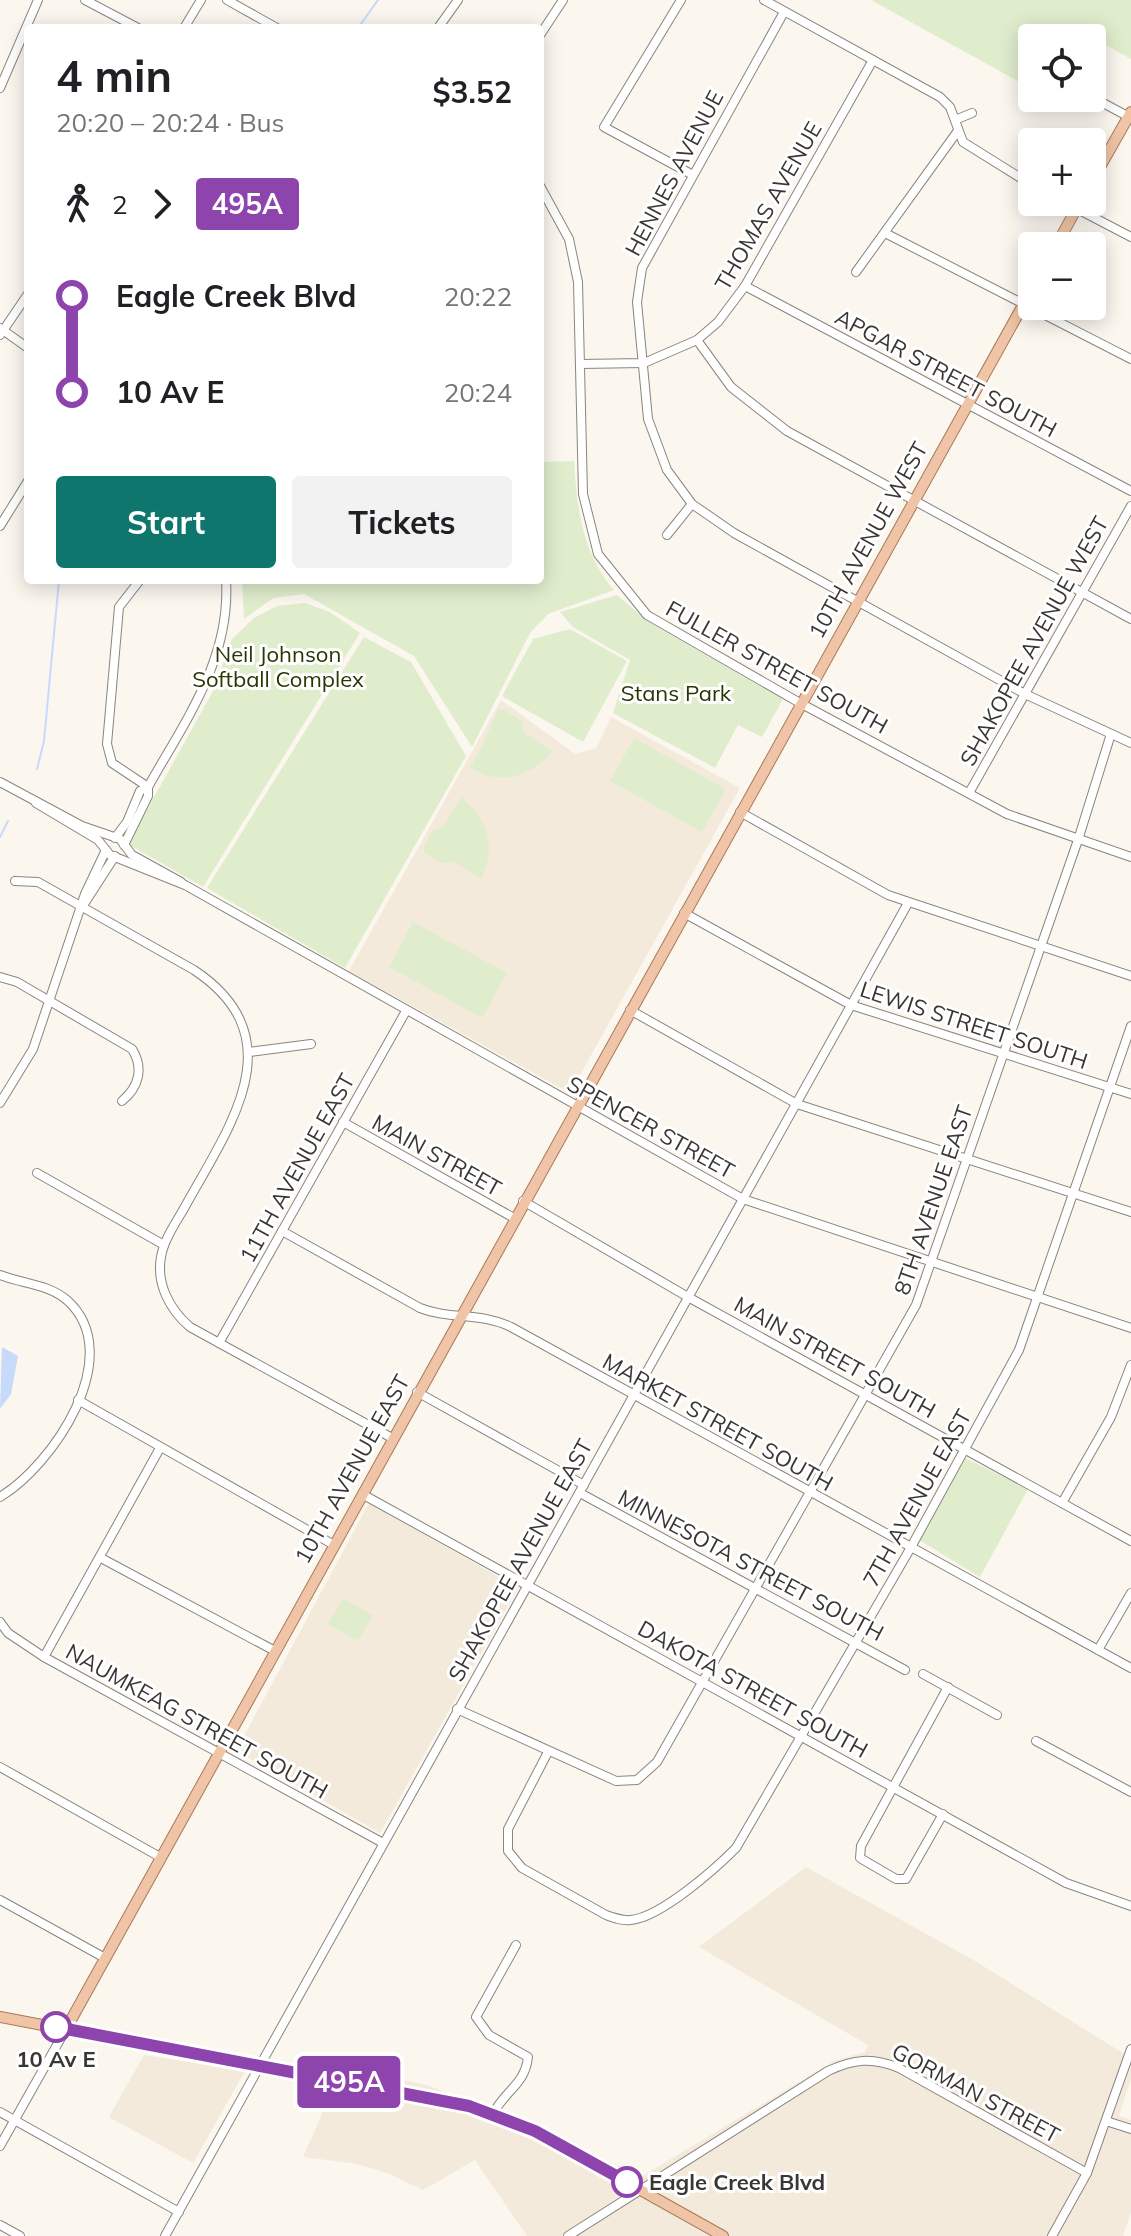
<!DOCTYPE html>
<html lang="en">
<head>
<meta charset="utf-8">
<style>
  body { margin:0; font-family:Mulish,sans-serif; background:#f2f2f2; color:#202124; height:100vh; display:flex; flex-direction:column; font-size:30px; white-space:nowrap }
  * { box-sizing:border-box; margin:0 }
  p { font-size:26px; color:#757577 }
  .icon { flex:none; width:44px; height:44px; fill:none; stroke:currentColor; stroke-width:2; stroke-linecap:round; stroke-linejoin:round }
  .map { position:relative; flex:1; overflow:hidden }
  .side { position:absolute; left:24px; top:24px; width:520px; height:560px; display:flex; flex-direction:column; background:#fff; border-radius:8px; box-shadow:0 4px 20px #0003 }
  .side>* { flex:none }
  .badge { padding:0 16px; border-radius:6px; font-size:28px; line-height:52px }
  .fabs { position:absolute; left:1018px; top:24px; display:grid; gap:16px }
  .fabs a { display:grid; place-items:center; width:88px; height:88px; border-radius:8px; background:#fff; box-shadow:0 4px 20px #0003; font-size:40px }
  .map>.badge { position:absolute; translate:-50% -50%; box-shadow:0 0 0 4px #fff }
  .legs { display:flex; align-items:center; gap:12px; height:88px; padding:0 32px; font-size:26px }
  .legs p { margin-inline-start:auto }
  .headline { display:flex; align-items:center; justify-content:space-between; height:136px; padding:0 32px }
  h1 { font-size:44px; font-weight:700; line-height:60px }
  .action { display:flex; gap:16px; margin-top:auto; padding:16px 32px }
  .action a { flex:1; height:92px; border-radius:8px; background:#0f766e; color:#fff; font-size:32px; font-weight:700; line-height:92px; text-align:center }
  .action a+a { background:#f2f2f2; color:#202124 }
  ul { padding:0 32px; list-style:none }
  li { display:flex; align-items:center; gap:28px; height:96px; font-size:30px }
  li i { display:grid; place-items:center; width:12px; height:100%; margin:0 10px; background:currentColor }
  li i::after { content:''; width:20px; height:20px; margin:-10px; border:6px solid; border-radius:50%; background:#fff }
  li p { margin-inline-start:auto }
  li:first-child i { background:linear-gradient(#0000 50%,currentColor 0) }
  li:last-child i { background:linear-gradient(currentColor 50%,#0000 0) }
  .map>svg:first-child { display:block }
  .built { fill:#f4eadb }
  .green { fill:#e0edcd }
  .water { fill:#c7dafc }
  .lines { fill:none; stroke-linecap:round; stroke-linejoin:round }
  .stream { stroke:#c7dafc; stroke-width:2 }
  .minor-casing { stroke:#8a857e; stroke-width:10 }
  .major-casing { stroke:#a97958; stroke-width:12 }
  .minor { stroke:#fff; stroke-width:8 }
  .major { stroke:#f0c4a6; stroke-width:10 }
  .line-1-casing { stroke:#fff; stroke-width:18 }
  .line-1 { stroke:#8e44ad; stroke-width:12 }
  .stop-1-dot { fill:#fff; stroke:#8e44ad; stroke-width:4 }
  .labels { text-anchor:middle; stroke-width:6; stroke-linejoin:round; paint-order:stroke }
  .street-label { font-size:22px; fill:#393734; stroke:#fff }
  .park-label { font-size:22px; fill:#283702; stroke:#fff }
  .stop-label { font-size:22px; font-weight:bold; fill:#393734; stroke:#fff }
</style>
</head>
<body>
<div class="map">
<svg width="1131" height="2236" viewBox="0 0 1131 2236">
  <rect width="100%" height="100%" fill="#fbf6ee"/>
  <g class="built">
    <polygon points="501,700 575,754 596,748 611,717 740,788 570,1093 349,971"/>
    <polygon points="369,1503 518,1588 380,1833 236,1751"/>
    <polygon points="806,1867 975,1961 1131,2058 1131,2079 1119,2116 1131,2120 1131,2212 1123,2236 527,2236 475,2160 423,2190 390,2174 358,2164 303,2157 334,2087 350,2069 427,2085 545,2130 641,2177 834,2061 865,2052 868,2045 699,1947"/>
    <polygon points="144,2055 245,2071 193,2163 109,2117"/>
  </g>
  <g class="green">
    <polygon points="871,0 1131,0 1131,59 1095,39 1092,42 1092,38 1032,38 1032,89"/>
    <path d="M 574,461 C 577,508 582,553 614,590 L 548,614 L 530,633 L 472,747 L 414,656 L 304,594 L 273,598 L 244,619 L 242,580 L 540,580 L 540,462 Z"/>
    <polygon points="617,595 650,623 783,699 762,737 738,725 715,768 613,713 630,660 573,627 560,612"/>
    <polygon points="305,603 330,612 360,633 203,887 128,844 213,691 232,639 254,618 277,606"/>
    <polygon points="570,629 627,661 583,742 502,696 533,639"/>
    <polygon points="364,637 411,662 466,756 345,968 207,888"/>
    <path d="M 498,710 L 505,710 L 522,721 L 523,732 L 552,751 C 532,777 498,787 470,767 C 483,748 488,730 498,710 Z"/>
    <polygon points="634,738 726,789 702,832 610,781"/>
    <path d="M 461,797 C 487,817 498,848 481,878 L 452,861 L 442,863 L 424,853 L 424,845 L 434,829 L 443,828 Z"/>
    <polygon points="413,922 507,973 482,1018 389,967"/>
    <polygon points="965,1458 1028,1489 980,1577 919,1540"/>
    <polygon points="343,1599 373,1615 358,1641 328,1624"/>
  </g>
  <polygon class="water" points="2,1347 18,1356 11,1394 0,1409"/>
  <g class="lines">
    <g class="stream">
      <polyline points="358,28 378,0"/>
      <polyline points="37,769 44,741 59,580"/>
      <polyline points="0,837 8,821"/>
    </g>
    <g class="minor-casing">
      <g id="minor">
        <polyline points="85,0 138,28"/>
        <polyline points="227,0 277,28"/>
        <polyline points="681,0 604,127 691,174"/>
        <polyline points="764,0 940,97 950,107 963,142 1032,185"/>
        <polyline points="784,12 642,268 637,302 648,419 667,470 692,504 734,533 1025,694 1131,743"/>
        <polyline points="184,28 201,0"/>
        <polyline points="438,28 458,0"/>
        <polyline points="540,35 563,0"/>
        <polyline points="0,88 38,0"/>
        <polyline points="1092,97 1131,118"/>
        <polyline points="955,120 972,113"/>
        <polyline points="540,186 569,239 578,282 583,494 598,554 647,615 800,703 1007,814 1131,857"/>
        <polyline points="1064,202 1131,237"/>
        <polyline points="885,233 1131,359"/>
        <polyline points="856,272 957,132"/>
        <polyline points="745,286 1131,491"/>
        <polyline points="0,328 28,348"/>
        <polyline points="0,335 28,294"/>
        <polyline points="697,340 731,387 787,431 1131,619"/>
        <polyline points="580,364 644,363 697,340 718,322 745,286 873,60"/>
        <polyline points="0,526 28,481"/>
        <polyline points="667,535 692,504"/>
        <polyline points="140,580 119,607 107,744 112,763 148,787"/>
        <polyline points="0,782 82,826 120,839 132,855 181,882"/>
        <polyline points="969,793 1131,506"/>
        <polyline points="36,803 98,840 110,855 185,885 743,1199 1131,1328"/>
        <polyline points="740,812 888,895 1131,976"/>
        <polyline points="115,838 127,822 140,791 148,787"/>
        <path d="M 124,845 L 148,796 L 148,787 C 185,721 231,659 226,580"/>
        <path d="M 15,881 L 38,882 L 194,970 C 295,1037 231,1124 187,1203 C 178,1220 164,1238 161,1257 C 156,1284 170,1310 190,1327 L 392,1438"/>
        <polyline points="82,907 115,856"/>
        <polyline points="684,913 851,1005 1131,1094"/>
        <path d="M 0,977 L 17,982 L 132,1049 C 144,1068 139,1087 122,1101"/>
        <polyline points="630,1010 797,1104 1131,1212"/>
        <polyline points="249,1052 311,1044"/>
        <polyline points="0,1103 33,1049 85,894 106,850"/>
        <polyline points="343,1122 514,1218"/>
        <polyline points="37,1173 164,1245"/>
        <polyline points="523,1201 688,1297 1131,1541"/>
        <path d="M 282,1231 L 420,1308 C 450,1320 481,1312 511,1327 L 1131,1668"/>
        <path d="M 0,1275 C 23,1284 49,1284 68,1301 C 127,1356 53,1465 0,1497"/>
        <polyline points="219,1343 406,1011"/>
        <polyline points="417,1392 584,1485"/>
        <polyline points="78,1400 334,1545"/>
        <polyline points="580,1493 905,1670"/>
        <polyline points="362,1494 1066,1883 1131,1906"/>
        <polyline points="1062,1503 1111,1417 1131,1365"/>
        <polyline points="101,1558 275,1651"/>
        <polyline points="0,1622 8,1633 44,1657 383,1843"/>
        <polyline points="1098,1650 1131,1593"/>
        <polyline points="44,1657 160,1448"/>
        <polyline points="923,1674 997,1715"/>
        <polyline points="457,1709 616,1781 637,1780 657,1762 916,1305 1078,840 1110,737"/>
        <polyline points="1036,1741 1131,1792"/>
        <path d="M 548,1752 L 508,1829 L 508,1851 L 522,1868 L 606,1915 C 614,1918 622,1921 631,1920 C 661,1917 715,1869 736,1848 L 910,1549 L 1019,1350 L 1131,1026"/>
        <polyline points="0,1767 160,1857"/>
        <polyline points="943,1814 906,1879 896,1879 860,1858 861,1846 948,1687"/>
        <polyline points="0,1900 105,1958"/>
        <polyline points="0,2112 179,2212"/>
        <path d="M 493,2114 C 505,2090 525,2085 528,2057 L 489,2035 L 476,2017 L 516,1945"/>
        <polyline points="1106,2121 1131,2129"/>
        <polyline points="0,2146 66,2029"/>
        <polyline points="0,2225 20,2236"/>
        <polyline points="165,2236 908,903"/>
        <path d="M 568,2236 L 828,2071 C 854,2059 872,2057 899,2068 L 1087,2173"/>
        <polyline points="1052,2236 1087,2173 1131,2049"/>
      </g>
    </g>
    <g class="major-casing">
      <g id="major">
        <polyline points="1092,181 1131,112"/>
        <polyline points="1056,246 1080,202"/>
        <polyline points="0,2017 469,2106 535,2131 723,2236"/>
        <polyline points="66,2029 1032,289"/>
      </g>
    </g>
    <use href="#minor" class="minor"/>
    <use href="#major" class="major"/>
  </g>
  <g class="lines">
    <g class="line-1-casing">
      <polyline id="line-1" points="56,2027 469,2106 535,2131 627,2182"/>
    </g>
    <use href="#line-1" class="line-1"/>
  </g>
  <g class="stop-1-dot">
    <circle cx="56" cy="2027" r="14"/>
    <circle cx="627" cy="2182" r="14"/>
  </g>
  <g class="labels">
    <g class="street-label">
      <text transform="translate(674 173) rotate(-62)" y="8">HENNES AVENUE</text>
      <text transform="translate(768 206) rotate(-60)" y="8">THOMAS AVENUE</text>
      <text transform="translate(946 373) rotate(28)" y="8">APGAR STREET SOUTH</text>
      <text transform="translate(868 540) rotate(-61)" y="8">10TH AVENUE WEST</text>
      <text transform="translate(1034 641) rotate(-61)" y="8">SHAKOPEE AVENUE WEST</text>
      <text transform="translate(777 667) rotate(29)" y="8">FULLER STREET SOUTH</text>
      <text transform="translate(974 1025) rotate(18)" y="8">LEWIS STREET SOUTH</text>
      <text transform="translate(651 1127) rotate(29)" y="8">SPENCER STREET</text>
      <text transform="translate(437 1155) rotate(29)" y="8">MAIN STREET</text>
      <text transform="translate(297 1168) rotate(-61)" y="8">11TH AVENUE EAST</text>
      <text transform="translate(933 1200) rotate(-71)" y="8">8TH AVENUE EAST</text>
      <text transform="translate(835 1357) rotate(29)" y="8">MAIN STREET SOUTH</text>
      <text transform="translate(718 1422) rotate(29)" y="8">MARKET STREET SOUTH</text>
      <text transform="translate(352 1469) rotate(-61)" y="8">10TH AVENUE EAST</text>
      <text transform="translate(917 1498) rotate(-61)" y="8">7TH AVENUE EAST</text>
      <text transform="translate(520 1560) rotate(-61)" y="8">SHAKOPEE AVENUE EAST</text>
      <text transform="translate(751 1565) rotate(28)" y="8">MINNESOTA STREET SOUTH</text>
      <text transform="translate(753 1689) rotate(29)" y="8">DAKOTA STREET SOUTH</text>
      <text transform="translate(197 1721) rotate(29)" y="8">NAUMKEAG STREET SOUTH</text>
      <text transform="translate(976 2093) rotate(28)" y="8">GORMAN STREET</text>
    </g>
    <g class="park-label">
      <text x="278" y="662">Neil Johnson<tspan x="278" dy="25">Softball Complex</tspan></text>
      <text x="676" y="701">Stans Park</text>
    </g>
    <g class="stop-label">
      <text x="56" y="2067">10 Av E</text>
      <text x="649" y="2190" text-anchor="start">Eagle Creek Blvd</text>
    </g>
  </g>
</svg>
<div class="fabs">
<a><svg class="icon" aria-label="locate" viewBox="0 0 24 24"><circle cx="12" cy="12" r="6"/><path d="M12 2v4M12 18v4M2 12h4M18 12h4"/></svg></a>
<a>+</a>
<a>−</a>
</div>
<b class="badge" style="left:349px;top:2082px;background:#8e44ad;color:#fff">495A</b>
<section class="side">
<div class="headline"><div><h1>4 min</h1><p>20:20 – 20:24 · Bus</p></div><b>$3.52</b></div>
<div class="legs"><svg class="icon" aria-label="walk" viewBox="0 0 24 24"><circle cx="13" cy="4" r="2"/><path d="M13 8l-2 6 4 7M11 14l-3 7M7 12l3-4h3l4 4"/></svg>2<svg class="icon" aria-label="forward" viewBox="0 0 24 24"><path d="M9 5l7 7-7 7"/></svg><b class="badge" style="background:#8e44ad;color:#fff">495A</b></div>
<ul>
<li><i style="color:#8e44ad"></i><b>Eagle Creek Blvd</b><p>20:22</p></li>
<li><i style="color:#8e44ad"></i><b>10 Av E</b><p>20:24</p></li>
</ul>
<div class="action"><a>Start</a><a>Tickets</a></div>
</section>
</div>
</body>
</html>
